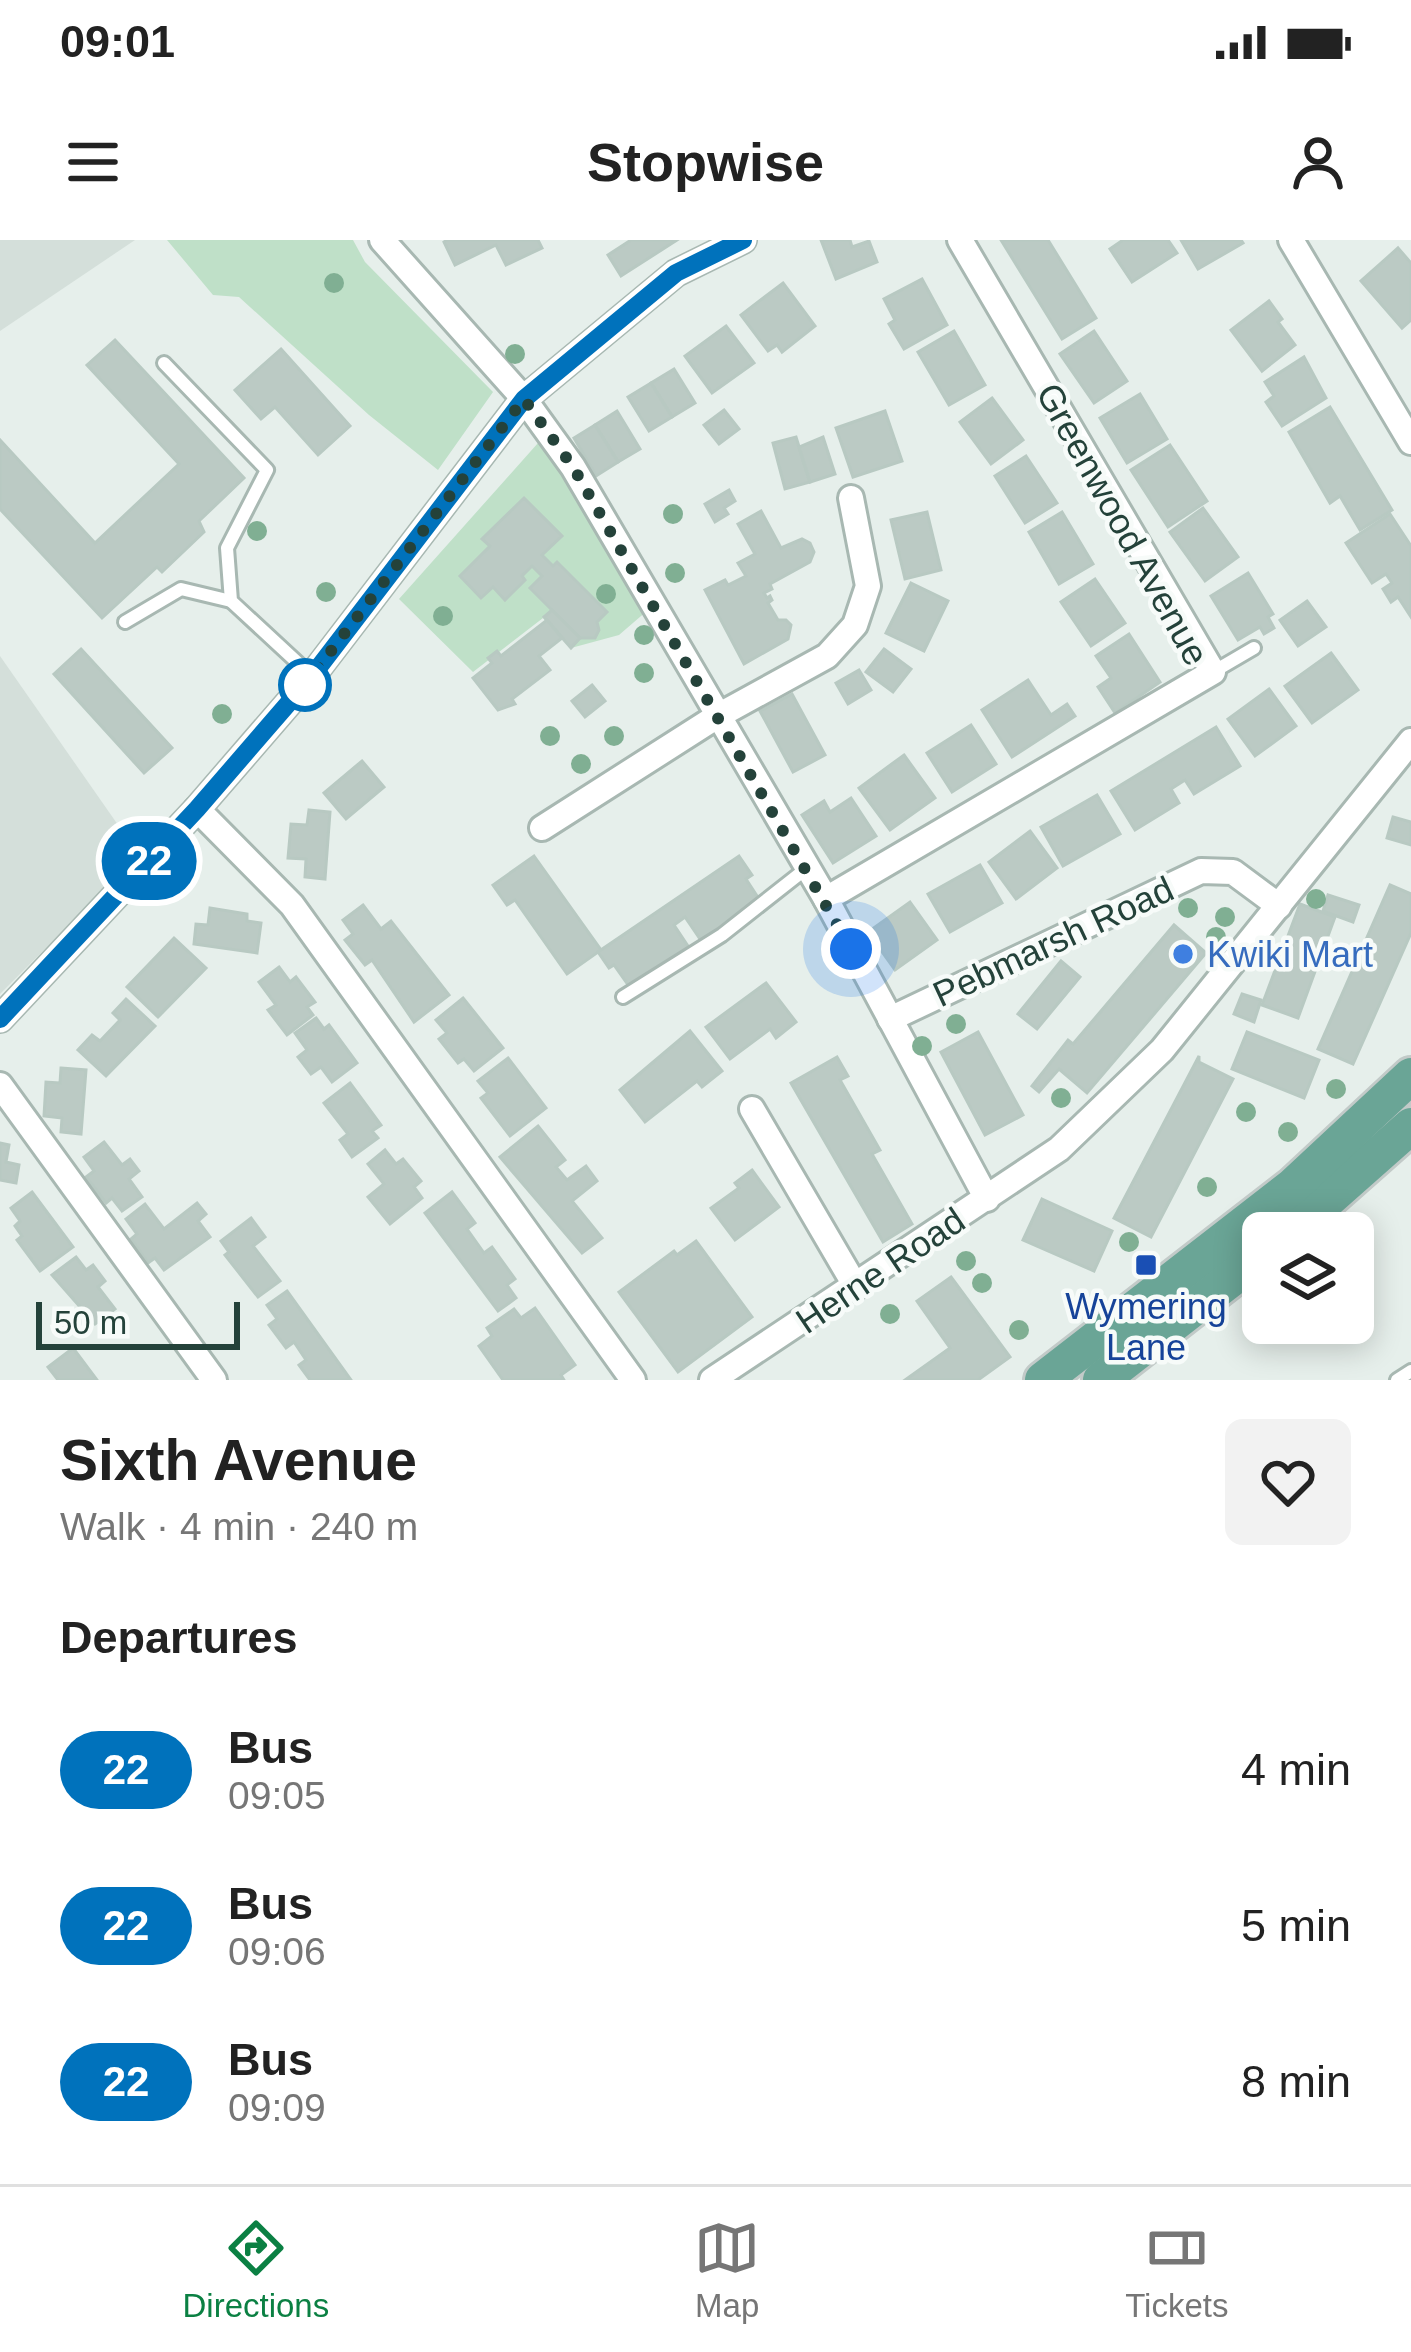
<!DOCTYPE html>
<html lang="en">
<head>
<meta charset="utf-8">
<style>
  body { margin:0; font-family:Helvetica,sans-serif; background:#f2f2f2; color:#222; height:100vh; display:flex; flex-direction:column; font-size:45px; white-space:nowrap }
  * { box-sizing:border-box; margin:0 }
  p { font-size:39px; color:#767676 }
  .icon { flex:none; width:66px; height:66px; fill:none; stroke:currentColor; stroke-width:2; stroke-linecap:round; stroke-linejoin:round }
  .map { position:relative; height:1140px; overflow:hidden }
  .sheet { display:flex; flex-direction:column; background:#fff; flex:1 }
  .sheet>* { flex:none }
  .badge { padding:0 24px; border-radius:39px; font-size:42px; line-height:78px }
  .buttons { position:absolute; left:1242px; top:972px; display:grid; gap:24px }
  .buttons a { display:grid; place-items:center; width:132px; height:132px; border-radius:18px; background:#fff; box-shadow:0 6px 30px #0003; font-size:60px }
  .scale { position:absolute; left:36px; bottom:30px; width:204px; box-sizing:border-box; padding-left:12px; border:6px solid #24423a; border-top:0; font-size:33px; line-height:42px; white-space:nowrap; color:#24423a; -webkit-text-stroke:9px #f7fbf9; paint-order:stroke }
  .you { position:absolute; width:60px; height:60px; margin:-30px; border:9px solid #fff; border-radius:50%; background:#1a73e8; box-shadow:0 0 0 18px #1a73e833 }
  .map>.badge { position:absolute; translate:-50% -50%; box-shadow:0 0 0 6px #fff }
  h2 { padding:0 60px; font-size:45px; line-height:108px }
  .round { display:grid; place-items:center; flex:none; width:126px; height:126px; border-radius:18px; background:#f2f2f2 }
  .headline { display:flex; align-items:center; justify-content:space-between; height:204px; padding:0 60px }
  h1 { font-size:57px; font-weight:800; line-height:90px }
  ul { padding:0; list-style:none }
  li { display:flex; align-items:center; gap:36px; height:156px; padding:0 60px }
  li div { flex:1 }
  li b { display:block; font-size:45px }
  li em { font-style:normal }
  li .badge { min-width:132px; font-weight:700; text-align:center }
  .status { display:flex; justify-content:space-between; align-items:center; height:84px; padding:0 60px; background:#fff; direction:ltr }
  .status svg { height:33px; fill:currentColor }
  header { display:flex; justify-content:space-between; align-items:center; height:156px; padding:0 60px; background:#fff; font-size:54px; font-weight:800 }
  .tabs { display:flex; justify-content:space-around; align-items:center; height:168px; border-top:3px solid #e0e0e0; background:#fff; font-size:33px; color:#767676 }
  .tabs a { display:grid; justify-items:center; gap:6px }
  .tabs .selected { color:#0b8043 }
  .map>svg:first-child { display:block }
  .built { fill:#d4dfda }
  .green { fill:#bfe0c8 }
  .building { fill:#bbcac4; stroke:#b8c9c2; stroke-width:3 }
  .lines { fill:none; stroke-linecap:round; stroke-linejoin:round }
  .lane-casing { stroke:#a8b8b2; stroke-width:18 }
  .street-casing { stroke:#a8b8b2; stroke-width:30 }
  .primary-casing { stroke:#c2cac8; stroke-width:42 }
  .lane { stroke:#fff; stroke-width:12 }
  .street { stroke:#fff; stroke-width:24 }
  .primary { stroke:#6aa596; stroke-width:36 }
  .tree { fill:#80af93 }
  .line-casing { stroke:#fff; stroke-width:27 }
  .line { stroke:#0072bc; stroke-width:18 }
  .walk { stroke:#24423a; stroke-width:12; stroke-dasharray:0 21.6 }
  .stop-dot { fill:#fff; stroke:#0072bc; stroke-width:6 }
  .shop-dot { fill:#3f7fe0; stroke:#f7fbf9; stroke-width:4.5 }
  .transit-dot { fill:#1a4fb4; stroke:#f7fbf9; stroke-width:4.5 }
  .labels { text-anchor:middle; stroke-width:9; stroke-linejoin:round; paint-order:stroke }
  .street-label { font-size:36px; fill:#24423a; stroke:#f7fbf9 }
  .shop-label { font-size:36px; fill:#366cbe; stroke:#f7fbf9; text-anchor:start }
  .transit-label { font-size:36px; fill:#164399; stroke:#f7fbf9 }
</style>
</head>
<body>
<div class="status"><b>09:01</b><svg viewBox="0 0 49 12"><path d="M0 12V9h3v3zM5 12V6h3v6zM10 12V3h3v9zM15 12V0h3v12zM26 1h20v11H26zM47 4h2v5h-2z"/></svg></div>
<header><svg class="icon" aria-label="menu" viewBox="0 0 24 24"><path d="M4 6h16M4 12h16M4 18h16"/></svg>Stopwise<svg class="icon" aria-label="person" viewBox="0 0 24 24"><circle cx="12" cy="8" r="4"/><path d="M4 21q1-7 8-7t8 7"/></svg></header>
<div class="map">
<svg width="1411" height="1140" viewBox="0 0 1411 1140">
  <rect width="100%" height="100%" fill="#e6efeb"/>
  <g class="built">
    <polygon points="0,0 135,0 0,91"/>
    <polygon points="0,416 139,615 0,754"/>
  </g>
  <g class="green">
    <polygon points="167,0 353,0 365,22 493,152 438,230 369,175 239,57 213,55"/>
    <polygon points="538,203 574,243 648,370 619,395 571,408 543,378 473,432 399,359"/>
  </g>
  <g class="building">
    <polygon points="447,0 538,0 542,8 506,25 496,5 455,25 444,2"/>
    <polygon points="631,0 677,0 621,36 608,15"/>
    <polygon points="821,0 850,0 852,7 869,1 877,22 836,39"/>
    <polygon points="1001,0 1048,0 1096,78 1062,99"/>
    <polygon points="1123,0 1168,0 1177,13 1132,42 1110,9"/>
    <polygon points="1181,0 1241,0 1243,3 1198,29"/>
    <polygon points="1398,8 1411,23 1411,80 1402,88 1361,41"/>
    <polygon points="922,39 947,85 904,109 889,84 895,80 884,59"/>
    <polygon points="783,43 815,86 782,112 777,105 768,111 741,75"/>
    <polygon points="1269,61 1282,79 1278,82 1295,105 1262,131 1231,90"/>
    <polygon points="726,86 754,123 712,153 685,116"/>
    <polygon points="954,91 985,145 949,165 918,112"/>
    <polygon points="1094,91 1127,141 1094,163 1060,114"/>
    <polygon points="115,100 244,238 199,281 204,292 162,332 157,327 102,378 0,269 0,200 95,303 179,224 87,125"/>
    <polygon points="281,109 350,186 318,215 275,167 261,179 235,150"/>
    <polygon points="1304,117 1326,158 1282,186 1266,162 1274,156 1265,142"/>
    <polygon points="674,129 695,163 672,177 651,143"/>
    <polygon points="651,143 672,177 649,191 628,157"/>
    <polygon points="1140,154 1167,199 1127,223 1100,178"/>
    <polygon points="992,158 1023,200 991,224 960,182"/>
    <polygon points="1330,167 1392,270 1360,290 1340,256 1330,263 1289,192"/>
    <polygon points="724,170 739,189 719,204 704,185"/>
    <polygon points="617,171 640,209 618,222 595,185"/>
    <polygon points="885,171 902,221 853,237 836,188"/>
    <polygon points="595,185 618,222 596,236 574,198"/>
    <polygon points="796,197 810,242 785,249 773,203"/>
    <polygon points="823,197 835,234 810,242 799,207"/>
    <polygon points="1170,205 1207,261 1168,287 1131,230"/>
    <polygon points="1026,216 1057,263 1025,283 995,236"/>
    <polygon points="729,250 735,261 724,268 728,274 715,282 705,264"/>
    <polygon points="524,258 562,296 542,315 553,326 557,322 607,372 597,382 599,390 595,398 580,398 530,348 542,336 532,326 522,336 525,340 505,360 493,347 481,358 460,336 490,306 482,299"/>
    <polygon points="1203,268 1238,317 1205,341 1170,292"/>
    <polygon points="761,271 781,308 802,299 810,303 814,312 810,322 770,344 772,349 764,353 767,358 770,356 772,360 768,363 778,380 786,380 791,385 788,399 744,424 705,350 725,340 728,345 746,336 738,323 755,314 738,284"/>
    <polygon points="927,272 941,330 905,339 891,280"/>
    <polygon points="1062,272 1093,324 1059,344 1029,292"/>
    <polygon points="1390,274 1411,306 1411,377 1398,357 1391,362 1383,349 1392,343 1386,334 1372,343 1346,303"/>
    <polygon points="1248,333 1273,374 1268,377 1274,388 1264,394 1260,387 1238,400 1211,356"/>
    <polygon points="1095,339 1125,383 1091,406 1061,362"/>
    <polygon points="911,343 948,361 924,411 886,393"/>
    <polygon points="1307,361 1326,387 1298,406 1280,380"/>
    <polygon points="552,370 580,398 571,408 544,377"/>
    <polygon points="547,380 562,398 539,416 550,430 512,459 515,464 498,470 473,438 492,423 488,418 497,411 501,416"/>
    <polygon points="1129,394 1160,442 1115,473 1098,447 1111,438 1096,416"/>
    <polygon points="81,409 172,508 144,533 54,434"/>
    <polygon points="884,409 911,429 893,452 866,432"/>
    <polygon points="1331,413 1358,450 1312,483 1285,446"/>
    <polygon points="859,430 871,450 848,464 836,443"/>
    <polygon points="1028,440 1051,475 1067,464 1075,476 1012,517 982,470"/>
    <polygon points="592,445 605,461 585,477 572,461"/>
    <polygon points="1269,449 1296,486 1255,516 1228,479"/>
    <polygon points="792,454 825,515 793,532 760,471"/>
    <polygon points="971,485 996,524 952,552 927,513"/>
    <polygon points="1216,487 1240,526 1194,554 1185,540 1171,549 1179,563 1135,590 1111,551"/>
    <polygon points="904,515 935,558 890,590 859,548"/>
    <polygon points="362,521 384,547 346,579 324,553"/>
    <polygon points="1097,555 1120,594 1063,626 1041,587"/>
    <polygon points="851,558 876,596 833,623 802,575 824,561 830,572"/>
    <polygon points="309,570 330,572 325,639 305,637 306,619 288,618 291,584 307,585"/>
    <polygon points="1393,577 1411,582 1411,605 1387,598"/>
    <polygon points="1030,591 1057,628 1016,659 989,622"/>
    <polygon points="534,616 601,710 567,734 515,660 507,665 493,645"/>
    <polygon points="739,616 752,635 746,639 761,662 702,702 685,677 674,685 690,709 631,749 614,725 609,728 598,712"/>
    <polygon points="980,625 1002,663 950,692 928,654"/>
    <polygon points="1390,645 1411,654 1411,693 1353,824 1318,809"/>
    <polygon points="1328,655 1359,665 1353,682 1323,671"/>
    <polygon points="910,662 937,700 895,730 868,692"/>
    <polygon points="1300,664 1335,677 1298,778 1262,765"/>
    <polygon points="363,665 381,689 391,681 449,755 414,782 372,720 365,725 345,700 353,694 343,680"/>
    <polygon points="210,668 247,674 247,681 261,683 257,713 194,704 196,684 208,685"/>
    <polygon points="1174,685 1206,713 1087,853 1059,829 1039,852 1032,846 1068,800 1073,804"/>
    <polygon points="174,698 206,728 158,777 127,747"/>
    <polygon points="1061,721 1080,737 1037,789 1018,774"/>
    <polygon points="279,727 290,742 296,737 315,762 307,767 313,775 287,795 268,770 276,765 259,742"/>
    <polygon points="766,743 796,782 776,798 770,789 730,819 706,787"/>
    <polygon points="1242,754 1261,760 1254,782 1234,774"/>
    <polygon points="463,758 503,808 474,831 464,819 458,823 439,799 447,793 436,780"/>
    <polygon points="126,759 155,786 106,836 78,810 92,795 100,801 120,780 113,773"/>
    <polygon points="316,778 324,789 329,785 357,823 332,842 321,827 311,834 298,817 307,810 295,793"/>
    <polygon points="690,791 722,831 702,847 697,841 645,882 620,850"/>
    <polygon points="978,792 1023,875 985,895 941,812"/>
    <polygon points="1247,792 1319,820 1304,858 1232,829"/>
    <polygon points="1199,816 1199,822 1233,839 1151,997 1114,978"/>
    <polygon points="837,817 848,836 840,840 880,910 872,914 912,984 883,1002 791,843"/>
    <polygon points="508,818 546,868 510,896 481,858 488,853 478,841"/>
    <polygon points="61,828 86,830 81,894 61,892 62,878 44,876 46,842 60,843"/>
    <polygon points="350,843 381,885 372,891 378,898 352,917 340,900 348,894 324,863"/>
    <polygon points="538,886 565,920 556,927 567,940 586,926 597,941 572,961 602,998 582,1013 500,917"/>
    <polygon points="104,902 122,925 130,919 139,931 129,939 142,957 122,971 112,958 106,963 86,937 94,931 84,917"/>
    <polygon points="0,903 9,905 6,922 19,925 16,943 0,940"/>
    <polygon points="385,910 396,924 403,919 421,941 414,947 422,958 390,984 368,957 384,944 368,924"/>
    <polygon points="752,930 779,967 735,1000 711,968 739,948 735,943"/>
    <polygon points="32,952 73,1007 40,1031 17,1000 22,996 15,986 20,981 11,968"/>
    <polygon points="452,952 475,983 467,989 484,1013 492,1007 515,1039 507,1045 516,1058 498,1071 425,973"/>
    <polygon points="1042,959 1112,991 1094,1031 1023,1000"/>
    <polygon points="197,963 206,974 198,981 210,997 164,1030 155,1018 148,1023 131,999 137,994 126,979 145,964 164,989"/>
    <polygon points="251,978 265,997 253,1006 280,1041 258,1057 225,1015 229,1012 221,1001"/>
    <polygon points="696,1001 752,1077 678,1132 619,1052 674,1011 677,1015"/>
    <polygon points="76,1017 86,1030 93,1025 105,1041 98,1047 115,1069 95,1084 52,1035"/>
    <polygon points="951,1037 1010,1117 978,1140 905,1140 950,1108 917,1061"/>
    <polygon points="287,1051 351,1140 310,1140 299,1125 306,1120 294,1102 286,1108 269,1085 277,1079 267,1065"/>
    <polygon points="535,1068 575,1125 561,1135 564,1140 503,1140 479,1106 492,1096 487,1088 514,1069 521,1078"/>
    <polygon points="73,1108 97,1140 58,1140 48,1127"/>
  </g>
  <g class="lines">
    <g class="lane-casing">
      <g id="lane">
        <polyline points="164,123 267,230 227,308 231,361 312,436"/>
        <polyline points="125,382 181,349 231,361"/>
        <polyline points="1213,432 1254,408"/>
        <polyline points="623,757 722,695 807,628"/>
        <polyline points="1397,1140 1411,1131"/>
      </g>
    </g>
    <g class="street-casing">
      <g id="street">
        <polyline points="382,0 524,159 573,227 826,659 987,959"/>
        <polyline points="1291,0 1411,202"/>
        <polyline points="197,569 292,665 633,1140"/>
        <polyline points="542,588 716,477 827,416 855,385 868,346 851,258"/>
        <polyline points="826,659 1213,432 960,0"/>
        <polyline points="0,779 197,569 312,436 524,159 676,33 743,0"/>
        <polyline points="890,779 1201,631 1233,632 1279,666"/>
        <polyline points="0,845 214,1140"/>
        <polyline points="752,869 856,1047"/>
        <polyline points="712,1140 1059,909 1162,810 1411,501"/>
      </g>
    </g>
    <g class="primary-casing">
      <g id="primary">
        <polyline points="1290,993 1411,886"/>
        <polyline points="1043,1140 1293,946 1411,836"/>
        <polyline points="1101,1140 1263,1014"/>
      </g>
    </g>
    <use href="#lane" class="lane"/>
    <use href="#street" class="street"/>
    <use href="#primary" class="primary"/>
  </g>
  <g class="tree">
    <circle cx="334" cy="43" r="10"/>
    <circle cx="515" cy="114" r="10"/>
    <circle cx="673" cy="274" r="10"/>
    <circle cx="257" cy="291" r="10"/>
    <circle cx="675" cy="333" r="10"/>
    <circle cx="326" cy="352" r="10"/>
    <circle cx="606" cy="354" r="10"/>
    <circle cx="443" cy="376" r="10"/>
    <circle cx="644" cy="395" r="10"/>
    <circle cx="644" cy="433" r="10"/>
    <circle cx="222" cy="474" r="10"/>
    <circle cx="550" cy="496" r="10"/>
    <circle cx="614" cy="496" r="10"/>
    <circle cx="581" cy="524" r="10"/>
    <circle cx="1316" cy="659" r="10"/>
    <circle cx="1188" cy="668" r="10"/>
    <circle cx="1225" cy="677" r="10"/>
    <circle cx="1216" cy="697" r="10"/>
    <circle cx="956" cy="784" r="10"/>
    <circle cx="922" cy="806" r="10"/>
    <circle cx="1336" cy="849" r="10"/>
    <circle cx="1061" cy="858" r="10"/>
    <circle cx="1246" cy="872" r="10"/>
    <circle cx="1288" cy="892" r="10"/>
    <circle cx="1207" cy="947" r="10"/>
    <circle cx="1129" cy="1002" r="10"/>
    <circle cx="966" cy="1021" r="10"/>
    <circle cx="982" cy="1043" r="10"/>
    <circle cx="890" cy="1074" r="10"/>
    <circle cx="1019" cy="1090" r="10"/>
  </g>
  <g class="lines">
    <g class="line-casing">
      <polyline id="line" points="0,779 197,569 312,436 524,159 676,33 743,0"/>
    </g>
    <use href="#line" class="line"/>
    <polyline class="walk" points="305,445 524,159 573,227 851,709"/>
  </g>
  <circle class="stop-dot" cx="305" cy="445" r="24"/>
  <circle class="shop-dot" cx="1183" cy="714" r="12"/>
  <rect class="transit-dot" x="1134" y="1013" width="24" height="24" rx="6"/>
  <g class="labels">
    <g class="street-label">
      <text transform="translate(1123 284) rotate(61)" y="13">Greenwood Avenue</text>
      <text transform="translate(1053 701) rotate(-25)" y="13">Pebmarsh Road</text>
      <text transform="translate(880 1030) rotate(-34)" y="13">Herne Road</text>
    </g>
    <g class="shop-label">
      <text x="1207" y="727">Kwiki Mart</text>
    </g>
    <g class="transit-label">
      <text x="1146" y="1079">Wymering<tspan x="1146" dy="41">Lane</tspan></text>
    </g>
  </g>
</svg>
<div class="buttons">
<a><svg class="icon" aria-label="layers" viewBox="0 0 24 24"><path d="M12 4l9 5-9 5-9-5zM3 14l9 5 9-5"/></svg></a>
</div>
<div class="scale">50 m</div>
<div class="you" style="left:851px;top:709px"></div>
<b class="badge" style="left:149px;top:621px;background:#0072bc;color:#fff">22</b>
</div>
<section class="sheet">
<div class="headline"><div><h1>Sixth Avenue</h1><p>Walk · 4 min · 240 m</p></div><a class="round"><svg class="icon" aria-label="heart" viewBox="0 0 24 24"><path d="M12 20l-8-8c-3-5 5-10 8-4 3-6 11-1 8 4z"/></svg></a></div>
<h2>Departures</h2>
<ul>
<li><span class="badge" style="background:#0072bc;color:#fff">22</span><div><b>Bus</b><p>09:05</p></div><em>4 min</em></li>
<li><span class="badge" style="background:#0072bc;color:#fff">22</span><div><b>Bus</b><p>09:06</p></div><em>5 min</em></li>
<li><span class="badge" style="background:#0072bc;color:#fff">22</span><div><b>Bus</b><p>09:09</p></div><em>8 min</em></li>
</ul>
</section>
<nav class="tabs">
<a class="selected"><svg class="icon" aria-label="directions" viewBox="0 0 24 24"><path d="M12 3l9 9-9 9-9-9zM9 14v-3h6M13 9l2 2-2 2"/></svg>Directions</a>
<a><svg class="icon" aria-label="map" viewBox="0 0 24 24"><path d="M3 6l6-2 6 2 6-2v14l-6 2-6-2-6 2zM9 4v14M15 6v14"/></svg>Map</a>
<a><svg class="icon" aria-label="tickets" viewBox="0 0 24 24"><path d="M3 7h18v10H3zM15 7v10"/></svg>Tickets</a>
</nav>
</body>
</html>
